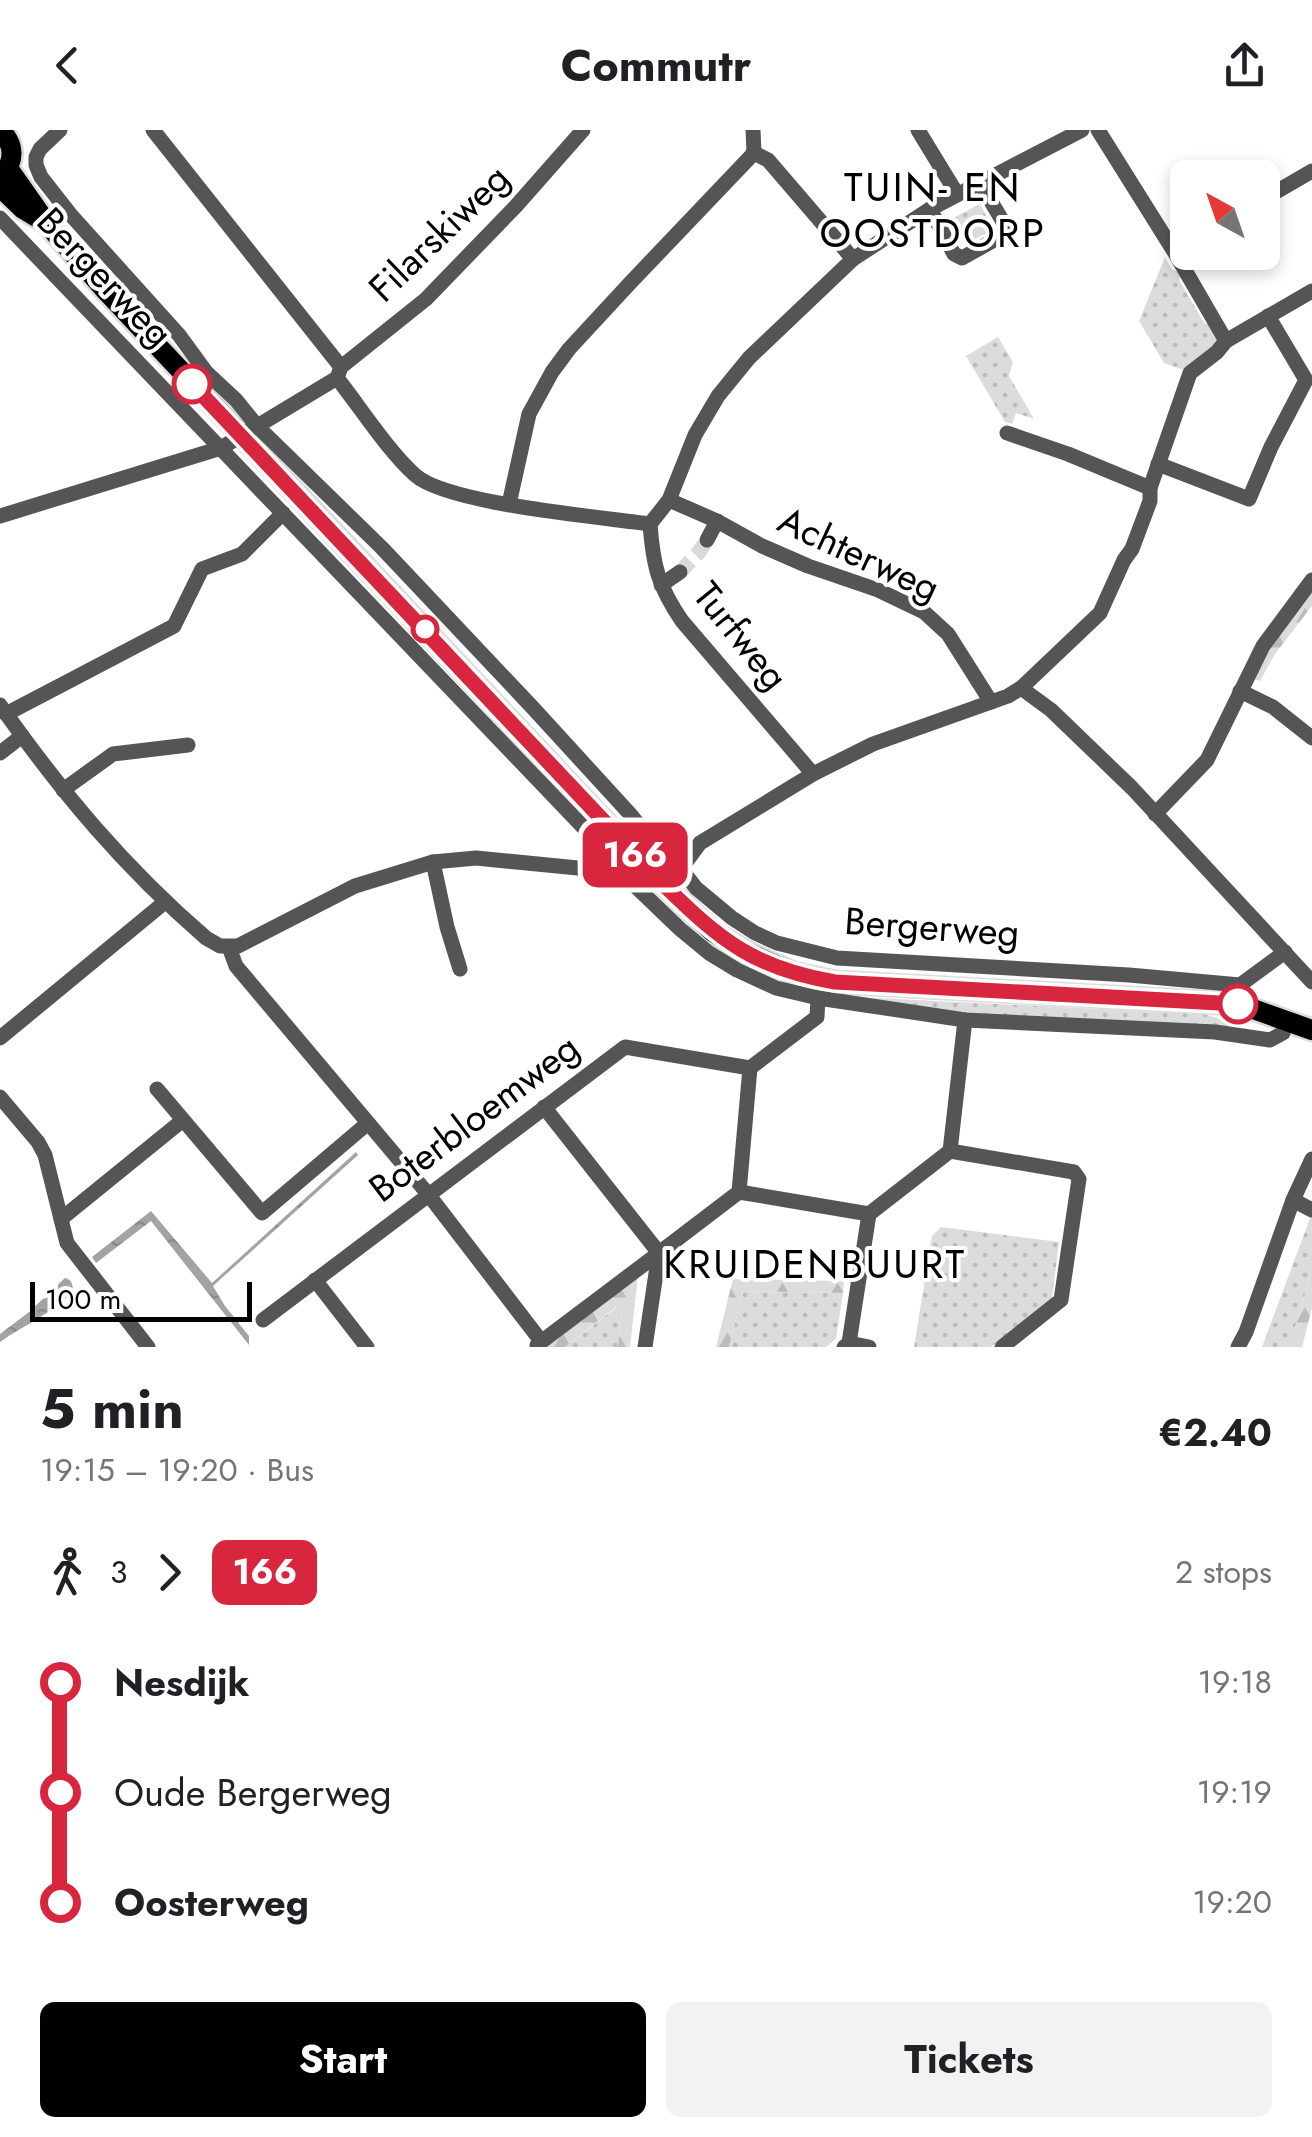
<!DOCTYPE html>
<html lang="en">
<head>
<meta charset="utf-8">
<style>
  body { margin:0; font-family:Jost,sans-serif; background:#f2f2f2; color:#202124; height:100vh; display:flex; flex-direction:column; font-size:38px; white-space:nowrap }
  * { box-sizing:border-box; margin:0 }
  p { font-size:32px; color:#757577 }
  .icon { flex:none; width:55px; height:55px; fill:none; stroke:currentColor; stroke-width:2; stroke-linecap:round; stroke-linejoin:round }
  .map { position:relative; height:1217px; overflow:hidden }
  .panel { display:flex; flex-direction:column; background:#fff; flex:1 }
  .panel>* { flex:none }
  .badge { padding:0 20px; border-radius:15px; font-size:35px; line-height:65px }
  .needle { width:65px; rotate:320deg }
  .tools { position:absolute; left:1170px; top:30px; display:grid; gap:20px }
  .tools a { display:grid; place-items:center; width:110px; height:110px; border-radius:15px; background:#fff; box-shadow:0 5px 15px #0003; font-size:50px }
  .scale { position:absolute; left:30px; bottom:25px; width:222px; box-sizing:border-box; padding-left:10px; border:5px solid #000; border-top:0; font-size:28px; line-height:35px; white-space:nowrap; color:#000; -webkit-text-stroke:8px #fff; paint-order:stroke }
  .map>.badge { position:absolute; translate:-50% -50%; box-shadow:0 0 0 5px #fff }
  .legs { display:flex; align-items:center; gap:15px; height:110px; padding:0 40px; font-size:32px }
  .legs p { margin-inline-start:auto }
  .headline { display:flex; align-items:center; justify-content:space-between; height:170px; padding:0 40px }
  h1 { font-size:55px; font-weight:700; line-height:75px }
  .primary-button { display:flex; gap:20px; margin-top:auto; padding:20px 40px }
  .primary-button a { flex:1; height:115px; border-radius:15px; background:#000; color:#fff; font-size:40px; font-weight:700; line-height:115px; text-align:center }
  .primary-button a+a { background:#f2f2f2; color:#202124 }
  ul { padding:0 40px; list-style:none }
  li { display:flex; align-items:center; gap:35px; height:110px; font-size:38px }
  li i { display:grid; place-items:center; width:15px; height:100%; margin:0 12px; background:currentColor }
  li i::after { content:''; width:25px; height:25px; margin:-12px; border:8px solid; border-radius:50%; background:#fff }
  li p { margin-inline-start:auto }
  li:first-child i { background:linear-gradient(#0000 50%,currentColor 0) }
  li:last-child i { background:linear-gradient(currentColor 50%,#0000 0) }
  header { display:flex; justify-content:space-between; align-items:center; height:130px; padding:0 40px; background:#fff; font-size:45px; font-weight:700 }
  .map>svg:first-child { display:block }
  .grass { fill:url(#grass-dots) }
  .forest { fill:url(#forest-firs) }
  .water { fill:url(#water-ripples) }
  .lines { fill:none; stroke-linecap:round; stroke-linejoin:round }
  .minor-tunnel { stroke:#d9d9d9; stroke-width:15; stroke-dasharray:15 8; stroke-linecap:butt }
  .major-casing { stroke:#dbdbdb; stroke-width:25 }
  .minor { stroke:#555; stroke-width:15 }
  .major { stroke:#000; stroke-width:20 }
  .line-1-casing { stroke:#fff; stroke-width:22 }
  .line-1 { stroke:#d7263d; stroke-width:15 }
  .stop-1-dot { fill:#fff; stroke:#d7263d; stroke-width:5 }
  .labels { text-anchor:middle; stroke-width:8; stroke-linejoin:round; paint-order:stroke }
  .street-label { font-size:38px; fill:#000; stroke:#fff }
  .neighbourhood-label { font-size:40px; letter-spacing:2.5px; fill:#000; stroke:#fff }
</style>
</head>
<body>
<header><svg class="icon" aria-label="back" viewBox="0 0 24 24"><path d="M15 5l-7 7 7 7"/></svg>Commutr<svg class="icon" aria-label="share" viewBox="0 0 24 24"><path d="M12 15V3M7 8l5-5 5 5M5 13v7h14v-7"/></svg></header>
<div class="map">
<svg width="1312" height="1217" viewBox="0 0 1312 1217">
  <defs>
    <pattern id="grass-dots" width="8" height="8" patternUnits="userSpaceOnUse" patternTransform="scale(2.5)"><rect width="8" height="8" fill="#dcdcdc"/><path d="M2 2h.1M6 6h.1" fill="none" stroke="#bbb" stroke-width="1.8" stroke-linecap="round"/></pattern>
    <pattern id="forest-firs" width="22" height="20" patternUnits="userSpaceOnUse" patternTransform="scale(2.5)"><rect width="22" height="20" fill="#dcdcdc"/><path d="M5 1l3.5 6h-7zM16 11l3.5 6h-7z" fill="#bbb"/></pattern>
    <pattern id="water-ripples" width="26" height="14" patternUnits="userSpaceOnUse" patternTransform="scale(2.5)"><rect width="26" height="14" fill="#a3a3a3"/><path d="M2 4q2-2 4 0t4 0M15 11q2-2 4 0t4 0" fill="none" stroke="#8b8b8b"/></pattern>
  </defs>
  <rect width="100%" height="100%" fill="#fff"/>
  <g class="grass">
    <polygon points="980,74 993,99 965,115 951,89"/>
    <polygon points="1165,127 1172,140 1179,142 1181,146 1179,150 1205,194 1209,193 1218,207 1216,216 1187,241 1164,233 1139,191"/>
    <polygon points="998,207 1013,232 1009,246 1034,289 1016,283 1012,294 1005,292 966,226"/>
    <polygon points="856,867 1204,884 1217,888 1232,898 957,883"/>
    <polygon points="1312,1069 1312,1141 1289,1217 1262,1217 1312,1083 1310,1073"/>
    <polygon points="941,1097 1059,1112 1052,1169 991,1217 914,1217 932,1106"/>
    <polygon points="743,1161 843,1163 836,1209 826,1217 729,1217"/>
    <polygon points="617,1177 622,1183 618,1217 565,1217"/>
  </g>
  <g class="forest">
    <polygon points="1312,461 1312,476 1275,524 1260,551 1251,548 1262,530"/>
    <polygon points="1312,1141 1312,1178 1302,1217 1289,1217"/>
    <polygon points="638,1146 630,1217 618,1217 622,1184 616,1177 565,1217 545,1217"/>
    <polygon points="733,1149 844,1151 843,1163 743,1161 729,1217 716,1217"/>
  </g>
  <g class="water">
    <polygon points="356,1022 358,1025 213,1156 225,1176 249,1206 249,1215 151,1091 96,1133 92,1127 151,1081 212,1153"/>
    <path d="M 65,1148 C 72,1149 73,1156 73,1161 C 52,1184 24,1195 0,1212 L 0,1204 L 29,1182 Z"/>
  </g>
  <g class="lines">
    <polyline class="minor-tunnel" points="680,442 699,422 707,410"/>
    <g class="major-casing">
      <g id="major">
        <path d="M 0,0 C 15,14 15,31 2,46"/>
        <polyline points="8,38 48,95 105,160 665,756 713,802 746,822 793,843 835,852 1239,874 1312,900"/>
        <polyline points="0,57 23,79 38,88"/>
      </g>
    </g>
    <g class="minor">
      <polyline points="60,0 40,19 36,27 36,35 41,47 70,84 179,205 206,242 236,270 258,297 382,418 533,578 630,684 660,721 682,740 696,758 732,788 755,803 777,813 837,828 1129,845 1240,855 1285,822"/>
      <polyline points="153,0 341,237"/>
      <polyline points="753,0 754,23"/>
      <polyline points="918,0 957,64"/>
      <polyline points="754,23 768,30 853,129"/>
      <polyline points="1262,70 1312,41"/>
      <polyline points="930,79 954,124 962,128 1005,104 1005,95 980,53"/>
      <polyline points="0,88 585,699 629,750 680,799 709,823 737,840 776,858 818,868 965,890 1215,902 1270,910 1283,903"/>
      <polyline points="1226,211 1312,161"/>
      <path d="M 337,248 C 360,277 388,321 415,345 C 447,374 601,387 650,394"/>
      <polyline points="337,248 341,237 426,169 516,76 583,0"/>
      <polyline points="1007,303 1068,324 1150,358"/>
      <polyline points="1158,334 1249,369 1271,317 1306,250 1268,186"/>
      <polyline points="669,370 717,391 762,416 808,436 878,460 924,482 948,504 991,572"/>
      <polyline points="509,374 529,284 552,242 569,219 631,152 754,23"/>
      <polyline points="0,386 221,318 337,248"/>
      <polyline points="650,394 669,370 695,305 718,266 749,228 853,129 930,79 1082,0"/>
      <path d="M 650,394 C 653,435 658,456 682,491 L 813,644"/>
      <polyline points="707,410 717,391"/>
      <polyline points="661,455 680,442"/>
      <polyline points="1021,558 1100,483 1124,430 1132,419 1150,371 1150,358 1190,243 1217,222 1226,211 1175,123 1098,0"/>
      <polyline points="1240,561 1273,577 1312,608"/>
      <path d="M 0,575 C 62,663 124,737 206,808 L 220,816 L 238,816 L 355,756 L 433,732 L 476,728 L 588,739 L 599,738 L 620,725"/>
      <polyline points="6,584 174,496 202,439 242,424 283,383"/>
      <polyline points="0,623 22,606"/>
      <polyline points="63,660 113,624 188,615"/>
      <polyline points="1155,684 1207,630 1263,516 1312,450"/>
      <polyline points="433,732 447,797 460,839"/>
      <polyline points="677,744 700,713 813,644 873,614 1008,566 1021,558 1051,580 1132,658 1312,852"/>
      <polyline points="229,817 236,836 428,1064 541,1211"/>
      <polyline points="0,908 165,772"/>
      <polyline points="157,959 262,1083 368,993"/>
      <polyline points="0,967 38,1012 45,1025 67,1113 148,1217"/>
      <polyline points="950,1021 1068,1041 1074,1042 1079,1049 1061,1170 1002,1217"/>
      <polyline points="950,1021 965,890"/>
      <polyline points="739,1062 750,938 817,887 818,868"/>
      <polyline points="1293,1070 1312,1080"/>
      <polyline points="61,1089 183,990"/>
      <polyline points="315,1150 367,1217"/>
      <polyline points="263,1190 625,917 750,938"/>
      <polyline points="849,1213 869,1084 950,1021"/>
      <polyline points="537,1215 659,1123 544,977"/>
      <polyline points="645,1217 659,1123 739,1062 869,1084"/>
      <polyline points="844,1217 849,1213 869,1217"/>
      <polyline points="1238,1217 1246,1202 1293,1070 1312,1029"/>
    </g>
    <use href="#major" class="major"/>
  </g>
  <g class="lines">
    <g class="line-1-casing">
      <path id="line-1" d="M 192,254 L 665,756 C 721,811 756,839 835,852 L 1238,874"/>
    </g>
    <use href="#line-1" class="line-1"/>
  </g>
  <g class="stop-1-dot">
    <circle cx="192" cy="254" r="18"/>
    <circle cx="425" cy="499" r="12"/>
    <circle cx="1238" cy="874" r="18"/>
  </g>
  <g class="labels">
    <g class="street-label">
      <text transform="translate(439 103) rotate(-44)" y="13">Filarskiweg</text>
      <text transform="translate(105 147) rotate(46)" y="13">Bergerweg</text>
      <text transform="translate(859 424) rotate(25)" y="13">Achterweg</text>
      <text transform="translate(741 506) rotate(51)" y="13">Turfweg</text>
      <text transform="translate(932 797) rotate(4)" y="13">Bergerweg</text>
      <text transform="translate(474 988) rotate(-37)" y="13">Boterbloemweg</text>
    </g>
    <g class="neighbourhood-label">
      <text x="933" y="71">TUIN- EN<tspan x="933" dy="46">OOSTDORP</tspan></text>
      <text x="815" y="1148">KRUIDENBUURT</text>
    </g>
  </g>
</svg>
<div class="tools">
<a><svg class="needle" viewBox="-14 -14 28 28"><path d="M0-13l5 13h-10z" fill="#e53935"/><path d="M0 13l5-13h-10z" fill="#757577"/></svg></a>
</div>
<div class="scale">100 m</div>
<b class="badge" style="left:635px;top:725px;background:#d7263d;color:#fff">166</b>
</div>
<section class="panel">
<div class="headline"><div><h1>5 min</h1><p>19:15 – 19:20 · Bus</p></div><b>€2.40</b></div>
<div class="legs"><svg class="icon" aria-label="walk" viewBox="0 0 24 24"><circle cx="13" cy="4" r="2"/><path d="M13 8l-2 6 4 7M11 14l-3 7M7 12l3-4h3l4 4"/></svg>3<svg class="icon" aria-label="forward" viewBox="0 0 24 24"><path d="M9 5l7 7-7 7"/></svg><b class="badge" style="background:#d7263d;color:#fff">166</b><p>2 stops</p></div>
<ul>
<li><i style="color:#d7263d"></i><b>Nesdijk</b><p>19:18</p></li>
<li><i style="color:#d7263d"></i><span>Oude Bergerweg</span><p>19:19</p></li>
<li><i style="color:#d7263d"></i><b>Oosterweg</b><p>19:20</p></li>
</ul>
<div class="primary-button"><a>Start</a><a>Tickets</a></div>
</section>
</body>
</html>
